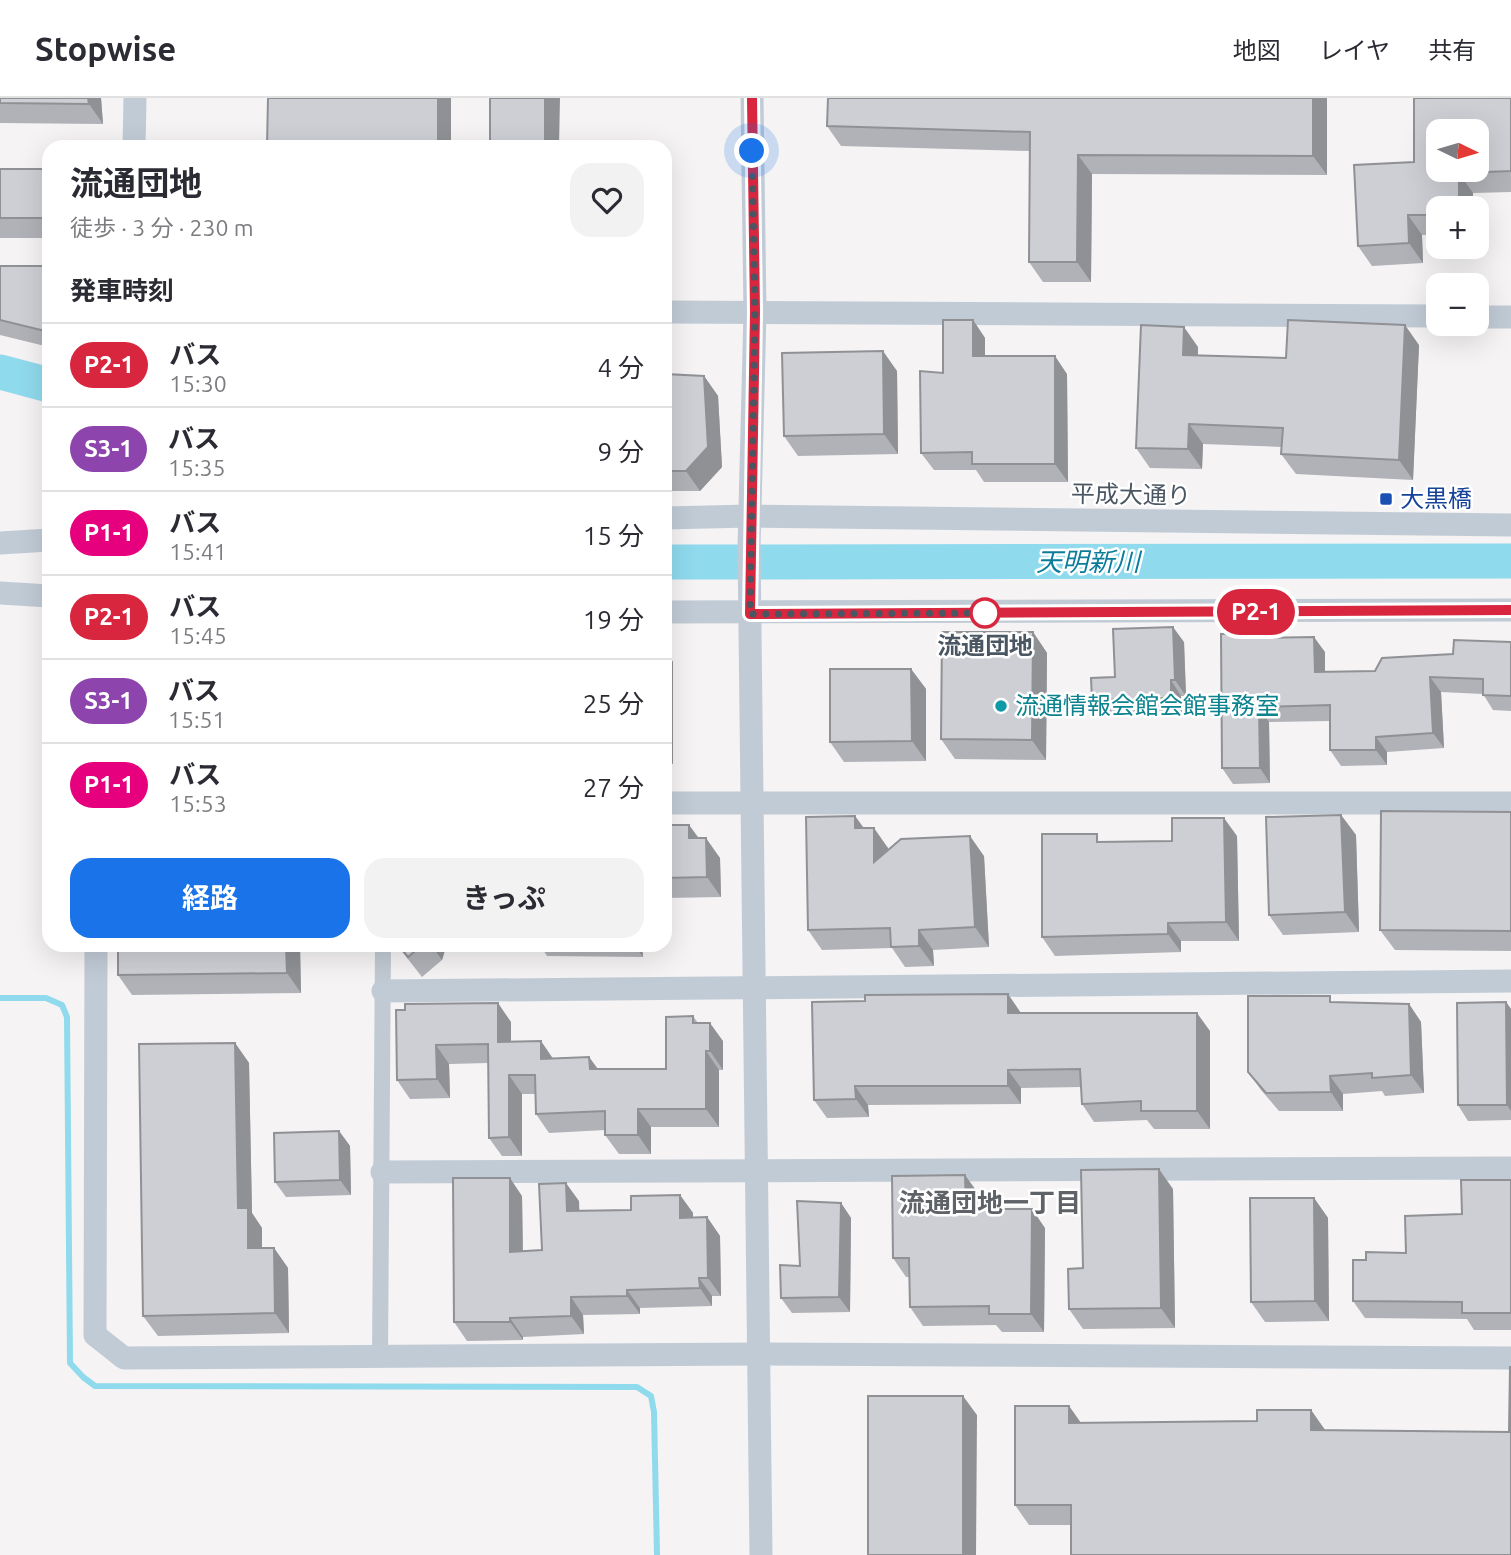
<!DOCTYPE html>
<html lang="ja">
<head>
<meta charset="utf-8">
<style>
  body { margin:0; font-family:Ubuntu,"Noto Sans JP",sans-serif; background:#f2f2f3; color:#2b2b33; height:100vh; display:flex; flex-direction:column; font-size:26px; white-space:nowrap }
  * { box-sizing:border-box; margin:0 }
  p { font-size:23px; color:#7c7c81 }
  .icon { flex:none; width:38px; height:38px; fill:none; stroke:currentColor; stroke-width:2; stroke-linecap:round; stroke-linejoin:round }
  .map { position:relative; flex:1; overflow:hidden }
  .side { position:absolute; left:42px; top:42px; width:630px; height:812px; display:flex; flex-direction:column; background:#fff; border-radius:21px; box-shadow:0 7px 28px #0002 }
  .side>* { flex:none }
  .badge { padding:0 14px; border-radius:23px; font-size:24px; line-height:46px }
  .needle { width:46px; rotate:95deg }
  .fabs { position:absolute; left:1426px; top:21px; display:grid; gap:14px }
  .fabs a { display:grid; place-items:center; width:63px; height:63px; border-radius:14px; background:#fff; box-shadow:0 7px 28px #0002; font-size:35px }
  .you { position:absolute; width:35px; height:35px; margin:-18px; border:5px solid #fff; border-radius:50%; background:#1a73e8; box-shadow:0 0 0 10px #1a73e833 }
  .map>.badge { position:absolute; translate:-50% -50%; box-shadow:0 0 0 4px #fff }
  h2 { padding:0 28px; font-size:26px; line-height:63px }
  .round { display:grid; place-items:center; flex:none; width:74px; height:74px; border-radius:21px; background:#f2f2f3 }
  .head { display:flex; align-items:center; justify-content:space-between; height:119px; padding:0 28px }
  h1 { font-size:33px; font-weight:700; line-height:52px }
  .primary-button { display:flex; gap:14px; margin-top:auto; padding:14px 28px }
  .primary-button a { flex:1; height:80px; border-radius:21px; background:#1a73e8; color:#fff; font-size:28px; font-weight:700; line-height:80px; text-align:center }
  .primary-button a+a { background:#f2f2f3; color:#2b2b33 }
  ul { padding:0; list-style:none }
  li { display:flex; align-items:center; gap:21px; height:84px; padding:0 28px; border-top:2px solid #e1e1e2 }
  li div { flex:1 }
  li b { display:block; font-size:26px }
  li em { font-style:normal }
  li .badge { min-width:77px; font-weight:700; text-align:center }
  header { display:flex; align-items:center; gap:42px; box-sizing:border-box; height:98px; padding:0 35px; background:#fff; border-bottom:2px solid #e1e1e2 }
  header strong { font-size:33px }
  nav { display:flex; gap:38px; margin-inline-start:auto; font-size:24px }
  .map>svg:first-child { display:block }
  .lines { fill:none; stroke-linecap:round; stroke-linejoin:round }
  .stream { stroke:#90daee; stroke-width:6 }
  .river { stroke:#90daee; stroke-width:35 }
  .street { stroke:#c1cad2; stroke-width:16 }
  .secondary { stroke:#c1cbd6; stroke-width:23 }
  .wall { fill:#b0b2b7 }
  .shaded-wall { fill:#909195 }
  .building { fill:#cdcfd5; stroke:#909195; stroke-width:2; fill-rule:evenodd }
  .line-casing { stroke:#fff; stroke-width:16 }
  .line { stroke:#d7263d; stroke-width:10 }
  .walk { stroke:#4a5661; stroke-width:7; stroke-dasharray:0 12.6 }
  .transit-dot { fill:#1a4fb4; stroke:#fff; stroke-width:2.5 }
  .stop-dot { fill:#fff; stroke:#d7263d; stroke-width:3.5 }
  .culture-dot { fill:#0f9aa8; stroke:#fff; stroke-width:2.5 }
  .labels { text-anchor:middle; stroke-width:5; stroke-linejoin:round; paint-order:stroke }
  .street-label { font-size:24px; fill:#4a5661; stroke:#fff }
  .transit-label { font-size:24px; fill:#164399; stroke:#fff; text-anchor:start }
  .stop-label { font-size:24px; font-weight:bold; fill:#4a5661; stroke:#fff }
  .culture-label { font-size:24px; fill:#0d838f; stroke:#fff; text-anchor:start }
  .water-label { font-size:26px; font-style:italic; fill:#0c7c9b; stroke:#fff }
  .neighbourhood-label { font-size:26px; font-weight:bold; fill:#5f6368; stroke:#fff }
</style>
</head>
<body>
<header>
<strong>Stopwise</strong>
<nav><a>地図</a><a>レイヤ</a><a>共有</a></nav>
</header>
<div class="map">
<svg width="1511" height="1457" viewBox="0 0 1511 1457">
  <rect width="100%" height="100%" fill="#f5f3f3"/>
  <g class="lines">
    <polyline class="stream" points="0,900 46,900 62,907 67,919 70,1265 83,1279 95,1288 637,1289 651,1298 654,1314 657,1457"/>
    <g class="river">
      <polyline points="0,274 49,287"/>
      <polyline points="665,464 1511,463"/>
    </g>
    <polyline class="street" points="380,1259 383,847"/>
    <g class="secondary">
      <polyline points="752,0 755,214 749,449 761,1457"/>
      <polyline points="134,49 135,0"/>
      <polyline points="665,214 1438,218"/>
      <polyline points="1477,219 1511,219"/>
      <polyline points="665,420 750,418 1511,427"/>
      <polyline points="0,445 49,442"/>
      <polyline points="0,495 49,498"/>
      <polyline points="665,514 1511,512"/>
      <polyline points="665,705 1511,705"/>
      <polyline points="96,847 95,1237 124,1260 761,1256 1511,1260"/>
      <polyline points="383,893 1511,883"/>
      <polyline points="382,1074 1511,1070"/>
    </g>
  </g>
  <g class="wall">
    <polygon points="0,0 101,0 103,26 0,25"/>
    <polygon points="1327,0 1327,77 1092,76 1091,184 1043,184 1029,164 1030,53 841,48 827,28"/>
    <polygon points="1511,0 1511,94 1473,95 1438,110 1438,137 1422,137 1423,165 1372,168 1358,148 1414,64"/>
    <rect x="0" y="71" width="49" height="69"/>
    <polygon points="0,168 49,168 49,249 0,237"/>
    <polygon points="973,222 985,240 985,258 1067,276 1068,384 984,384 976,372 934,372 921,355 943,275"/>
    <polygon points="1419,247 1413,382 1296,376 1281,356 1282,349 1203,346 1202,371 1150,370 1136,350 1198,249 1198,257 1286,260"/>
    <polygon points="897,273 898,356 798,358 784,338"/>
    <polygon points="665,276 704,278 718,298 722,369 700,393 665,393"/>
    <polygon points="1033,534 1047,555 1046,662 955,661 941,641"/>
    <polygon points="1261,540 1325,554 1325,574 1375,573 1453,556 1511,544 1511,613 1493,612 1483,596 1441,594 1444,650 1387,654 1387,667 1341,668 1330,652 1330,623 1269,624 1270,685 1233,686 1222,670"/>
    <polygon points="1184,544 1186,598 1181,598 1182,615 1102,618 1092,602 1115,579"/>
    <polygon points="665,552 673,564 673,666 665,667"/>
    <polygon points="911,571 926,591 926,663 844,664 830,644"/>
    <polygon points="1511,714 1511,853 1395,852 1380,832"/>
    <polygon points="1341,717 1356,737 1359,834 1283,837 1269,817"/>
    <polygon points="855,718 864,730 888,750 888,752 984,758 989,849 933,852 934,868 905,869 892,850 822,852 808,832"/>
    <polygon points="665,727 689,727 699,740 720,760 721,799 665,800"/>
    <polygon points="1237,738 1239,843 1181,843 1181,854 1055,858 1042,839 1102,744 1172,743"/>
    <polygon points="118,847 300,847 301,895 132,897 118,877"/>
    <polygon points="397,847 510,847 510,848 446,849 442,862 422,879"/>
    <polygon points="540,847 642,847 643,859 547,858"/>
    <polygon points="1335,904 1409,906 1421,924 1424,995 1385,998 1382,993 1343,996 1343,1013 1279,1013 1261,992 1248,974"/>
    <polygon points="1506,904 1511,911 1511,1022 1468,1023 1458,1007"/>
    <polygon points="396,912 511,924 511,944 553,960 589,959 598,971 666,971 693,918 698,925 723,943 723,972 719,972 719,1029 651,1029 651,1056 619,1056 605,1037 605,1032 549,1035 536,1016 535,996 522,996 522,1058 502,1058 489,1040 488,965 449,966 450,1000 410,1001 397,982"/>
    <polygon points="1021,915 1210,933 1210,1031 1154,1031 1147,1022 1094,1024 1082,1006 1081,989 1021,990 1021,1006 868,1007 869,1019 827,1020 814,1002"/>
    <polygon points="235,945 249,965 252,1115 262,1130 262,1150 274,1150 288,1170 289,1235 158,1238 143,1218"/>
    <polygon points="339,1033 350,1048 351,1097 286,1099 275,1084"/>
    <polygon points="1511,1082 1511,1232 1474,1232 1467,1221 1365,1220 1353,1203 1366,1162 1406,1155"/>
    <polygon points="1173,1091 1175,1230 1083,1231 1069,1211 1083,1170"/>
    <polygon points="978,1095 978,1111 1045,1130 1044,1234 1002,1234 996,1227 923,1228 910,1209 909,1179 906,1179 893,1160"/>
    <polygon points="680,1097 693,1115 693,1120 707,1119 720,1138 721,1198 712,1198 712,1208 640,1210 640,1216 583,1217 584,1236 523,1239 523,1242 467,1243 454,1224 522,1098 523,1153 542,1152 579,1103 579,1113 631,1112"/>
    <polygon points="1314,1100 1328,1120 1329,1223 1265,1224 1251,1204"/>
    <polygon points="841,1105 851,1120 850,1214 792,1215 781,1200 800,1168"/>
    <polygon points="1069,1308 1081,1325 1257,1323 1311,1312 1325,1332 1511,1457 1071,1427 1029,1427 1015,1407"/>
  </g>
  <g class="shaded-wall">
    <polygon points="88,0 101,0 103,26 89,6"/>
    <rect x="438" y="0" width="13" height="49"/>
    <polygon points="545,0 560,0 559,49 545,49"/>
    <polygon points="1313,0 1327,0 1327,77 1313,58"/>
    <polygon points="1078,57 1092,76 1091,184 1077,164"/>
    <polygon points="1459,75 1473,95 1473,110 1459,110"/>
    <polygon points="1408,117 1422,137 1423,165 1409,145"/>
    <polygon points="973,222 985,240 985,276 973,258"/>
    <polygon points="1405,227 1419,247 1413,382 1399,362"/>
    <polygon points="1184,229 1198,249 1197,277 1183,257"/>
    <polygon points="883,253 897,273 898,356 884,336"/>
    <polygon points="1055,258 1067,276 1068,384 1055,366"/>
    <polygon points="704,278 718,298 722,369 700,393 686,373"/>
    <polygon points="1189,326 1203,346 1202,371 1188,351"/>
    <polygon points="1173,529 1184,544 1186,598 1175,582"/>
    <polygon points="1033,534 1047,555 1046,662 1032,642"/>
    <polygon points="1314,539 1325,554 1325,589 1315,574"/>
    <polygon points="665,552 673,564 673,666 665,654"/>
    <polygon points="911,571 926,591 926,663 912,643"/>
    <polygon points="1430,579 1441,594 1444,650 1433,635"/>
    <polygon points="1171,582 1181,598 1182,615 1171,600"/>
    <polygon points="1259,609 1269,624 1270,685 1260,670"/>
    <polygon points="1376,639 1387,654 1387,667 1376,652"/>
    <polygon points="1341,717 1356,737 1359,834 1345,814"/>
    <polygon points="855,718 869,738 855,730"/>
    <polygon points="1224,720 1237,738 1239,843 1226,824"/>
    <polygon points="689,727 703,747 689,740"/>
    <polygon points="874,730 888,750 888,784 874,764"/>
    <polygon points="970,738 984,758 989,849 975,829"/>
    <polygon points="706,740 720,760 721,799 707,779"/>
    <polygon points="1168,825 1181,843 1181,854 1168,836"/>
    <polygon points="919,832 933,852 934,868 919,848"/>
    <polygon points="286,847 300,847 301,895 287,875"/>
    <polygon points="431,847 445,847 446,849 442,862"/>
    <polygon points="634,847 642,847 643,859"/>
    <polygon points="1008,896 1021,915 1008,915"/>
    <polygon points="1506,904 1511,911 1511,1013 1507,1007"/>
    <polygon points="498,905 511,924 511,963 498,944"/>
    <polygon points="1409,906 1421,924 1424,995 1411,977"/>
    <polygon points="1197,915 1210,933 1210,1031 1197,1013"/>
    <polygon points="710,925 723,943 723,972 710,953"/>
    <polygon points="541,943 554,962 541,961"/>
    <polygon points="235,945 249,965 252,1115 262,1130 262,1170 248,1150 238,1110"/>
    <polygon points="436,947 449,966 450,1000 437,981"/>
    <polygon points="706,953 719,972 719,1029 706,1011"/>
    <polygon points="589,959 602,977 590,971"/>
    <polygon points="1008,972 1021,990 1021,1006 1008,988"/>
    <polygon points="509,977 522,996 522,1058 509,1039"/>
    <polygon points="1330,978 1343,996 1343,1013 1331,994"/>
    <polygon points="855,988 868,1007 869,1019 856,1001"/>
    <polygon points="638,1011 651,1029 651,1056 638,1037"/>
    <polygon points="339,1033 350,1048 351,1097 340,1082"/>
    <polygon points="1159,1071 1173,1091 1175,1230 1161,1210"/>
    <polygon points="965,1077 978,1095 978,1130 966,1111"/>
    <polygon points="510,1080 522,1098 523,1172 510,1154"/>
    <polygon points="566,1085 579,1103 580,1131 567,1113"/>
    <polygon points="680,1097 693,1115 693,1138 680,1120"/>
    <polygon points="1314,1100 1328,1120 1329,1223 1315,1203"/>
    <polygon points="841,1105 851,1120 850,1214 839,1199"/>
    <polygon points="1032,1111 1045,1130 1044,1234 1031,1216"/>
    <polygon points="707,1119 720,1138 721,1198 708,1180"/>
    <polygon points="274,1150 288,1170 289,1235 275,1215"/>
    <polygon points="699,1180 712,1198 712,1208 700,1190"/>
    <polygon points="627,1192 640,1210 640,1216 627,1198"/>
    <polygon points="571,1199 583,1217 584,1236 571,1218"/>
    <polygon points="510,1220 523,1239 523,1242 510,1224"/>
    <polygon points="963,1298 977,1317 976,1457 963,1457"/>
    <polygon points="1069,1308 1083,1328 1069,1325"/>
    <polygon points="1311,1312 1325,1332 1325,1352 1311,1332"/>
  </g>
  <g class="building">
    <polygon points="0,0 88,0 89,6 0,5"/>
    <polygon points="268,0 438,0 438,49 267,49"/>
    <rect x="490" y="0" width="55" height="49"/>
    <polygon points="828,0 1313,0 1313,58 1078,57 1077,164 1029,164 1030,34 827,28"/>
    <path d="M 1414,0 L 1511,0 L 1511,73 L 1459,75 L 1459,110 L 1438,110 L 1438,117 L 1408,117 L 1409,145 L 1358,148 L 1354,67 L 1414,64 ZM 1438,33 L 1477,33 L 1477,72 L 1438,72 Z"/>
    <rect x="0" y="71" width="49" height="49"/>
    <polygon points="0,168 49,168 49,234 0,222"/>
    <polygon points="943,222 973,222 973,258 1055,258 1055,366 972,366 972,354 921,355 920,273 943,275"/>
    <polygon points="1288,222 1405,227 1399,362 1281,356 1283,330 1189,326 1188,351 1136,350 1141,227 1184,229 1183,257 1286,260"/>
    <polygon points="883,253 884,336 784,338 782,255"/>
    <polygon points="665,276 704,278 708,349 686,373 665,373"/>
    <polygon points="1173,529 1175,582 1171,582 1171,600 1092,602 1091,580 1115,579 1113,531"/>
    <polygon points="942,534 1033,534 1032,642 941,641"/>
    <polygon points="1258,535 1258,540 1314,539 1315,574 1375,573 1382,560 1453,556 1454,542 1511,544 1511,598 1483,597 1483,581 1430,579 1433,635 1376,639 1376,652 1330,652 1330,607 1259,609 1260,670 1222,670 1221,536"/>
    <polygon points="830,571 911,571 912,643 830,644"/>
    <polygon points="1381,713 1511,714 1511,833 1380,832"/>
    <polygon points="1341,717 1345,814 1269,817 1266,719"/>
    <polygon points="855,718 855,730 874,730 874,764 901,741 970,738 975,829 919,832 919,848 891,849 890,830 808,832 806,719"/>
    <polygon points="1172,720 1224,720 1226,824 1168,825 1168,836 1042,839 1042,736 1097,736 1097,744 1172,743"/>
    <polygon points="665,727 689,727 689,740 706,740 707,779 665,780"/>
    <polygon points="118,847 286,847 287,875 118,877"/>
    <polygon points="398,847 422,847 408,859"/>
    <polygon points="1008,896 1008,915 1197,915 1197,1013 1141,1013 1141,1003 1082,1006 1080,971 1008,972 1008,988 855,988 856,1001 814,1002 812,904 865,903 865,897"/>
    <polygon points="1248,898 1330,898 1330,904 1409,906 1411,977 1372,980 1372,975 1330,978 1331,994 1266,995 1248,974"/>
    <polygon points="1506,904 1507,1007 1458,1007 1457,905"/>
    <polygon points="498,905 498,944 541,943 541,961 589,959 590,971 666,971 666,919 693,918 693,925 710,925 710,953 706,953 706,1011 638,1011 638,1037 605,1037 605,1013 536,1016 535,977 509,977 509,1039 489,1040 488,946 436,947 437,981 397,982 396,912 405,912 405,906"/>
    <polygon points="235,945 238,1110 248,1110 248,1150 274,1150 275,1215 143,1218 139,946"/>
    <polygon points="339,1033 340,1082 275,1084 274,1035"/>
    <polygon points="1159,1071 1161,1210 1069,1211 1068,1171 1083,1170 1081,1072"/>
    <polygon points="965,1077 966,1111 1032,1111 1031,1216 989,1216 989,1208 910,1209 909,1160 893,1160 892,1078"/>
    <polygon points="453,1080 510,1080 510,1154 542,1152 539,1086 566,1085 567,1113 631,1112 631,1098 680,1097 680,1120 707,1119 708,1180 699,1180 700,1190 627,1192 627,1198 571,1199 571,1218 510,1220 510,1224 454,1224"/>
    <polygon points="1461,1082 1511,1082 1511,1215 1462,1215 1462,1204 1353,1203 1353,1162 1366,1162 1366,1154 1406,1155 1405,1118 1462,1116"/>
    <polygon points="1250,1100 1314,1100 1315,1203 1251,1204"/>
    <polygon points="797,1103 841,1105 839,1199 781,1200 780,1167 800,1168"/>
    <polygon points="1510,1269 1511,1269 1511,1457 1071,1457 1071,1407 1015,1407 1015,1308 1069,1308 1069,1325 1257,1323 1257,1312 1311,1312 1311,1332 1509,1334"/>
    <rect x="868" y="1298" width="95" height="159"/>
  </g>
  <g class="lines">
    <g class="line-casing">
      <polyline id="line" points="752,0 755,214 750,516 1511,512"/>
    </g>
    <use href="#line" class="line"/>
    <polyline class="walk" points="752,53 755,214 750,516 985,515"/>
  </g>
  <rect class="transit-dot" x="1379" y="394" width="14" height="14" rx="3.5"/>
  <circle class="stop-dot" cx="985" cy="515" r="14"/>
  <circle class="culture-dot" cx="1001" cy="608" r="7"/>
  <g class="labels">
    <g class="street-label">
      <text transform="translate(1131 397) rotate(1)" y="8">平成大通り</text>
    </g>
    <g class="transit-label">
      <text x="1400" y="409">大黒橋</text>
    </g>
    <g class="stop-label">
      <text x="985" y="556">流通団地</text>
    </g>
    <g class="culture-label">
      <text x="1015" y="616">流通情報会館会館事務室</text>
    </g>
    <g class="water-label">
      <text x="1088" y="473">天明新川</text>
    </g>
    <g class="neighbourhood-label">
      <text x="990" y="1114">流通団地一丁目</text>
    </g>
  </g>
</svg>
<div class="fabs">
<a><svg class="needle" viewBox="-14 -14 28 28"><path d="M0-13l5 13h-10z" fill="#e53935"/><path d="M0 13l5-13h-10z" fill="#7c7c81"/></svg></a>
<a>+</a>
<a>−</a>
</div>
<div class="you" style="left:752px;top:53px"></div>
<b class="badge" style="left:1256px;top:514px;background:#d7263d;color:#fff">P2-1</b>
<section class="side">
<div class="head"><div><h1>流通団地</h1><p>徒歩 · 3 分 · 230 m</p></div><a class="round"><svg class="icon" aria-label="heart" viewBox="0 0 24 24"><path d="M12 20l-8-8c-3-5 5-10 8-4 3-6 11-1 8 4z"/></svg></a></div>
<h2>発車時刻</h2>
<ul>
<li><span class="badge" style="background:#d7263d;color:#fff">P2-1</span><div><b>バス</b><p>15:30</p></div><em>4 分</em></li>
<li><span class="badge" style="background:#8e44ad;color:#fff">S3-1</span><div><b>バス</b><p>15:35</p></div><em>9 分</em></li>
<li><span class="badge" style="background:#e6007e;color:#fff">P1-1</span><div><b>バス</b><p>15:41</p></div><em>15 分</em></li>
<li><span class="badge" style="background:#d7263d;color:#fff">P2-1</span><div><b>バス</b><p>15:45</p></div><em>19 分</em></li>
<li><span class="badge" style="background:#8e44ad;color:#fff">S3-1</span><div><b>バス</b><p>15:51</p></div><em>25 分</em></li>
<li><span class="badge" style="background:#e6007e;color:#fff">P1-1</span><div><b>バス</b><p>15:53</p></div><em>27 分</em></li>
</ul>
<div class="primary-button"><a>経路</a><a>きっぷ</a></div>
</section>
</div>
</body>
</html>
